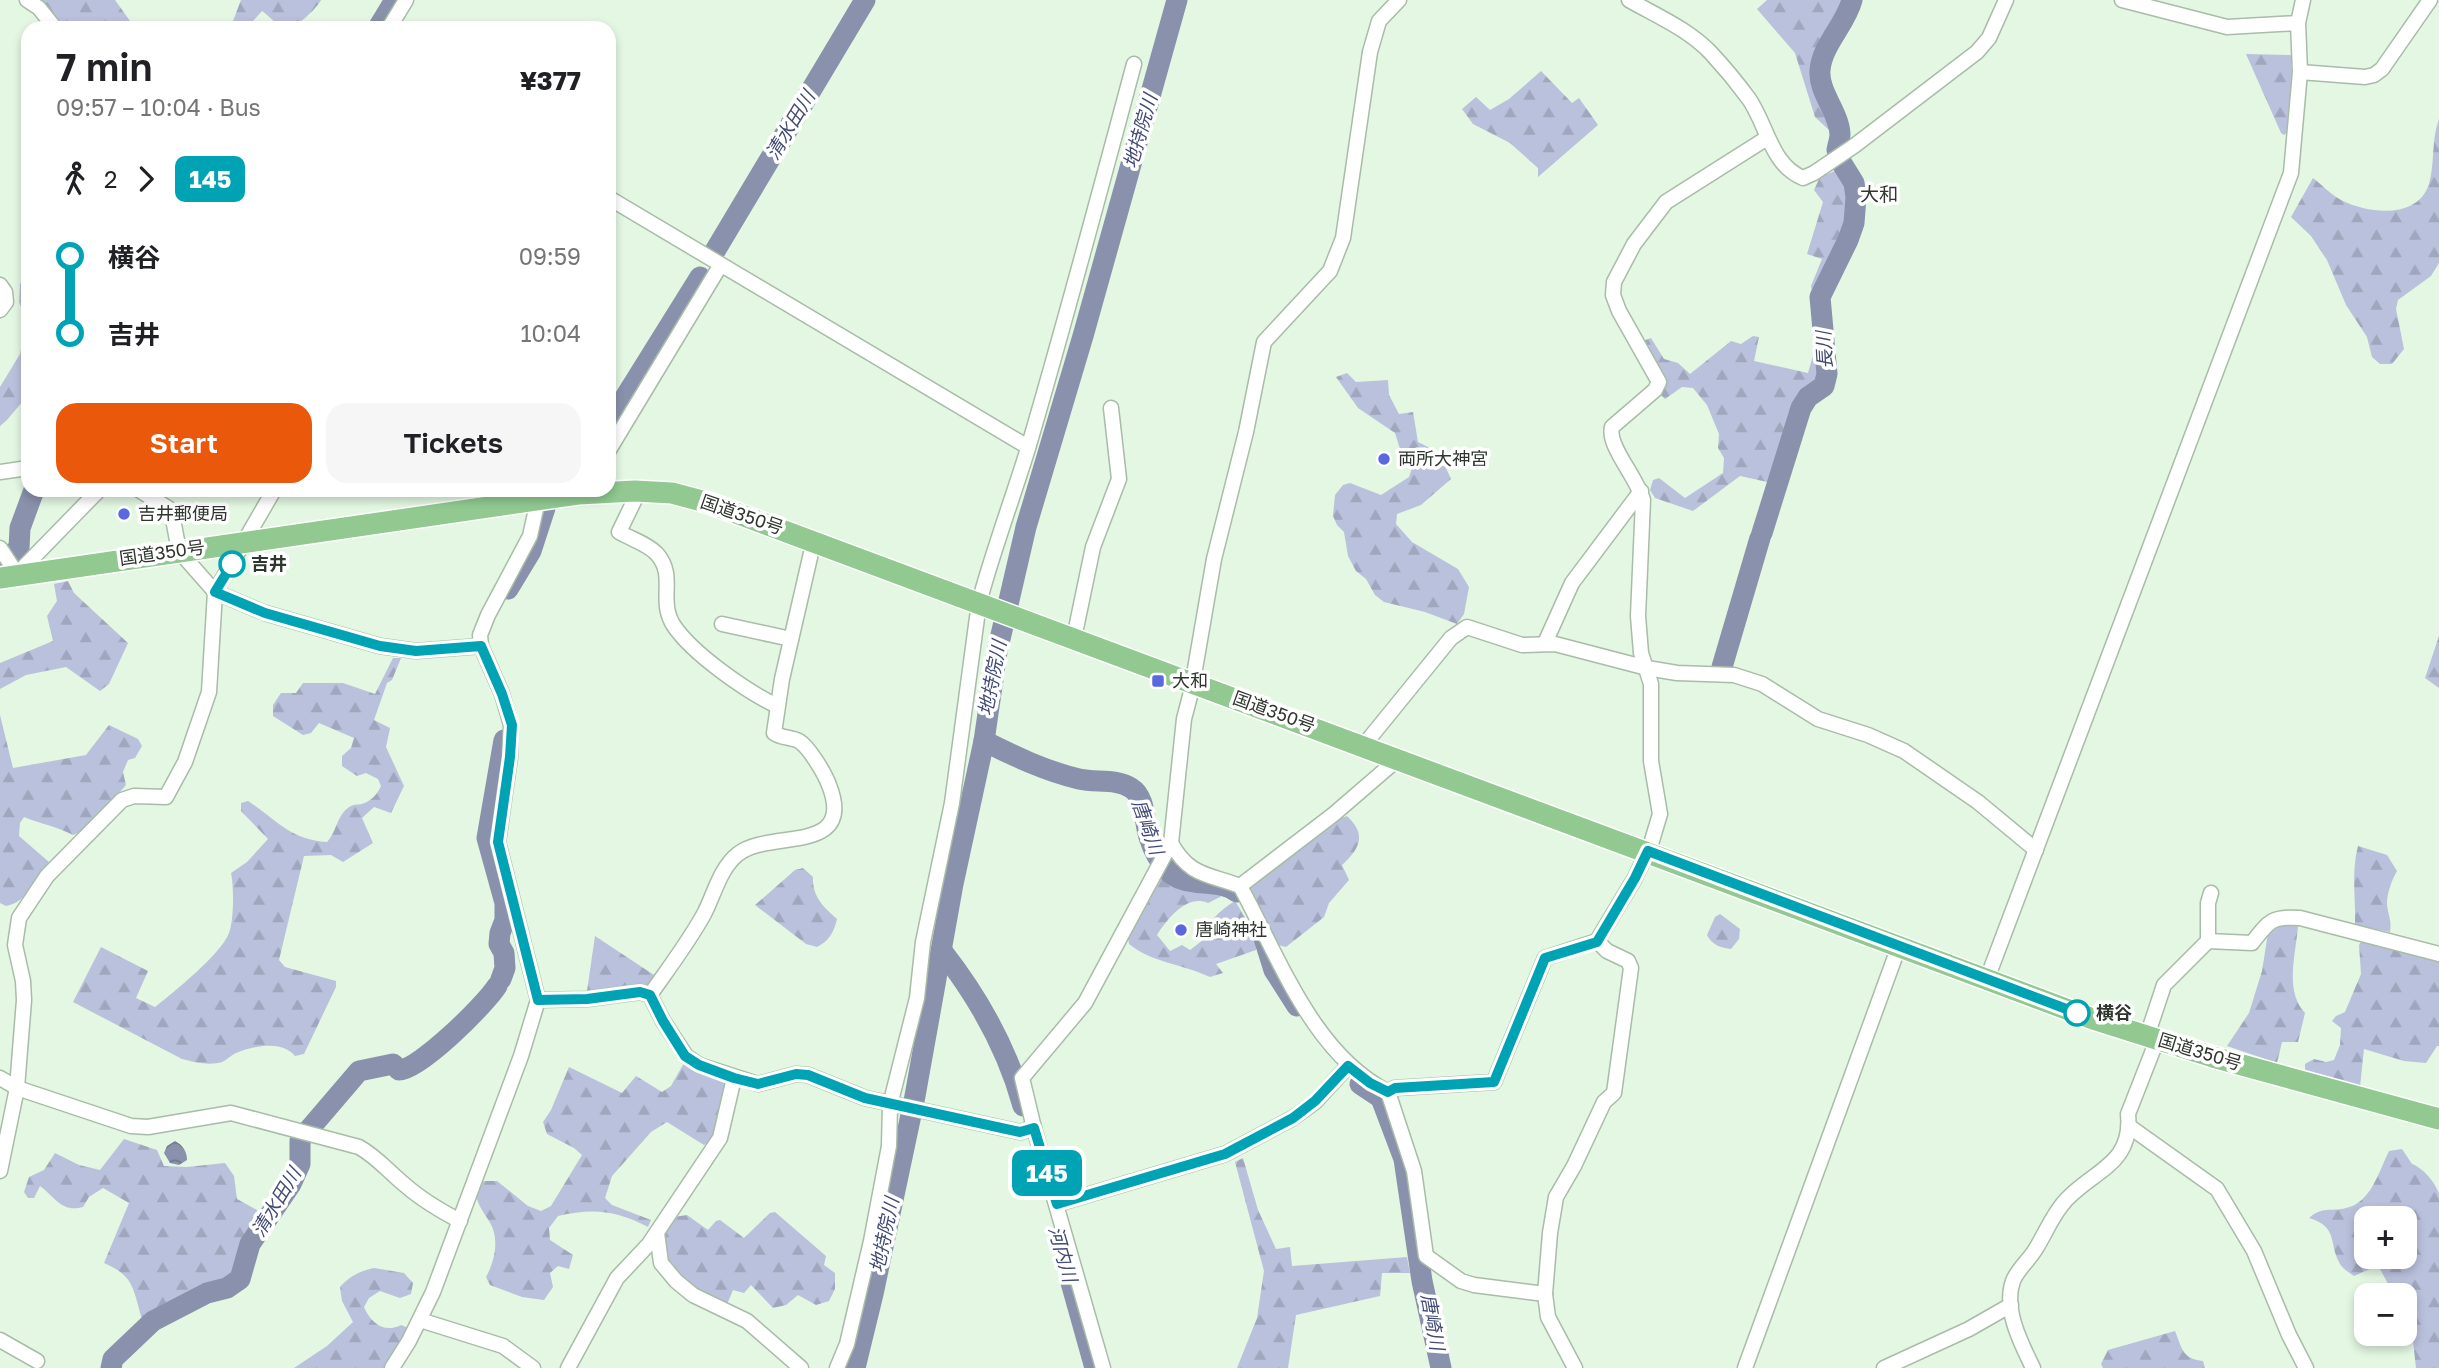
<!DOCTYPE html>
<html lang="en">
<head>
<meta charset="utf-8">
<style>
  body { margin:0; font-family:"Golos Text","Noto Sans JP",sans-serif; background:#f6f6f6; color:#202124; height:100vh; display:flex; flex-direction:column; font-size:26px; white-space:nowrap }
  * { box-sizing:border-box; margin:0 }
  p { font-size:23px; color:#757577 }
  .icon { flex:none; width:38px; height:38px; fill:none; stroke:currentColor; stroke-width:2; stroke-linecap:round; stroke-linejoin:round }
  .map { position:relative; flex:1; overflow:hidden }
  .sheet { position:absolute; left:21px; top:21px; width:595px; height:476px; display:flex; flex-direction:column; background:#fff; border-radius:21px; box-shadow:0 4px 10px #0003 }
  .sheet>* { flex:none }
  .badge { padding:0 14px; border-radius:10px; font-size:24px; line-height:46px }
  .fabs { position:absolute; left:2354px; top:1206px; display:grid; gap:14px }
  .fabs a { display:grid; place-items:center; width:63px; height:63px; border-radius:14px; background:#fff; box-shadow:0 4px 10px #0003; font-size:35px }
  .map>.badge { position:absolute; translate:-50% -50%; box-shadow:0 0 0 4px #fff }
  .legs { display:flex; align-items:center; gap:10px; height:77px; padding:0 35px; font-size:23px }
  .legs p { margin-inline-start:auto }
  .headline { display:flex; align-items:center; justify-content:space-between; height:119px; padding:0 35px }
  h1 { font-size:38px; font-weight:600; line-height:52px }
  .primary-button { display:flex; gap:14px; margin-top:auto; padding:14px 35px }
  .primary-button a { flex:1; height:80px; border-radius:21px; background:#ea580c; color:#fff; font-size:28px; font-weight:600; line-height:80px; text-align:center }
  .primary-button a+a { background:#f6f6f6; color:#202124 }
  ul { padding:0 35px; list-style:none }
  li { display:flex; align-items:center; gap:24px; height:77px; font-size:26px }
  li i { display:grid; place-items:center; width:10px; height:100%; margin:0 9px; background:currentColor }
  li i::after { content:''; width:18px; height:18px; margin:-9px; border:5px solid; border-radius:50%; background:#fff }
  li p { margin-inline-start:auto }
  li:first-child i { background:linear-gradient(#0000 50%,currentColor 0) }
  li:last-child i { background:linear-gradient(currentColor 50%,#0000 0) }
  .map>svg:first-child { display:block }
  .forest { fill:url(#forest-firs); fill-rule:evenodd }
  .water { fill:url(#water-waves) }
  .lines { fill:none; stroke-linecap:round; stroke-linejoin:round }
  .river { stroke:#8a91ac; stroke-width:21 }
  .minor-casing { stroke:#a8bca8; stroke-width:17 }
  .highway-casing { stroke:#fff; stroke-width:24 }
  .minor { stroke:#fff; stroke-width:14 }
  .highway { stroke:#91c991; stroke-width:21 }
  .line-1-casing { stroke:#fff; stroke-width:16 }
  .line-1 { stroke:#00a3b4; stroke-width:10 }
  .poi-dot { fill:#5a68e0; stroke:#fff; stroke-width:2.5 }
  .stop-1-dot { fill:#fff; stroke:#00a3b4; stroke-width:3.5 }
  .labels { text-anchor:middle; stroke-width:7; stroke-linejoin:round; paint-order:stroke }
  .poi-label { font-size:18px; fill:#2e362e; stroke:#fff; text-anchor:start }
  .street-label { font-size:18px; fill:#2e362e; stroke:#fff }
  .stop-label { font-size:18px; font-weight:bold; fill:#2e362e; stroke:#fff; text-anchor:start }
  .water-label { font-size:19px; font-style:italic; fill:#414a74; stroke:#fff }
  .neighbourhood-label { font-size:19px; fill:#2e362e; stroke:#fff }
</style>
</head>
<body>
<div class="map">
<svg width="2439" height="1368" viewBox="0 0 2439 1368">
  <defs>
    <pattern id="forest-firs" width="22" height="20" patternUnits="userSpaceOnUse" patternTransform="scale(1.75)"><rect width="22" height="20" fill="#bac1dc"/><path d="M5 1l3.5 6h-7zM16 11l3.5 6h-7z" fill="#a0a6bd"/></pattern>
    <pattern id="water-waves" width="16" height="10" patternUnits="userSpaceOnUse" patternTransform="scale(1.75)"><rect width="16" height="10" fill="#8a91ac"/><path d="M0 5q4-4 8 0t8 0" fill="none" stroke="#71778c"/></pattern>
  </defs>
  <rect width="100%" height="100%" fill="#e3f7e2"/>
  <g class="forest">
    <polygon points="39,0 115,0 135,28 62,28"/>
    <path d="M 241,0 L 321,0 C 317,8 295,30 285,28 C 278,26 269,16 262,11 L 247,28 L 234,28 L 233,21 Z"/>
    <path d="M 1767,0 L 1848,0 C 1841,21 1810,59 1814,79 C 1817,92 1829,112 1835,124 L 1829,130 L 1815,117 L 1795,53 L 1757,9 Z"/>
    <polygon points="2246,54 2291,55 2292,90 2288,132 2284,135 2281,133"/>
    <polygon points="1541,71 1572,103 1579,98 1598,125 1538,177 1538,168 1510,143 1473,124 1462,109 1476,97 1490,110 1509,99"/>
    <path d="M 2439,119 L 2439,263 L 2431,276 L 2398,300 L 2396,309 L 2404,349 L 2392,364 L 2380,364 L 2372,357 L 2367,337 L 2346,305 L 2327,260 L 2311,236 L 2291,217 L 2313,178 C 2322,185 2332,196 2343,201 C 2370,214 2418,219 2429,184 C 2435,164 2431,140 2439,119 Z"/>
    <path d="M 1835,171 L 1844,173 L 1850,185 L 1849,224 L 1817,295 L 1823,375 C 1817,389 1802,395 1795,409 C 1785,432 1780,459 1772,483 L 1740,476 L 1693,511 L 1655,498 L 1650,490 L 1653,480 L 1659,478 L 1685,498 L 1723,473 L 1724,458 L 1718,448 L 1719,434 L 1707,405 L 1693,388 L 1682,387 L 1665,399 L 1659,393 L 1640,342 L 1651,338 L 1664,359 L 1678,363 L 1690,374 L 1731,341 L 1741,344 L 1753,336 L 1759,337 L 1754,361 L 1808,373 L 1817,341 L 1817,321 L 1811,286 L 1822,259 L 1807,254 L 1823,202 L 1814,190 L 1820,177 Z"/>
    <polygon points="28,272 28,395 7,420 0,426 0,387 20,354 27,322 19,302 20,284"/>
    <polygon points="1347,373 1356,382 1388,380 1389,395 1399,414 1413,412 1418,442 1428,447 1437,465 1445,466 1451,479 1421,505 1397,514 1396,524 1412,542 1458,569 1469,587 1464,614 1457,624 1425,612 1384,602 1375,595 1366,579 1356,571 1348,556 1344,532 1337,525 1333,516 1335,495 1343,485 1350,483 1381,495 1409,477 1412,468 1400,449 1395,433 1358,408 1336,377"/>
    <polygon points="68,581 74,593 128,643 109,684 100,691 66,667 26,675 0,689 0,663 53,641 47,616 57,601 54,584"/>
    <polygon points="2439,636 2439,688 2425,678"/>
    <path d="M 393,658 L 401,658 L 392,680 L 387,683 L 374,720 L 390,728 L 386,747 L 404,786 L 391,813 L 374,807 L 362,818 L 373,843 L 343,862 L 331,855 L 304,856 L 279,960 L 285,967 L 336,981 L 336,987 L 304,1054 L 295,1056 C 282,1040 253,1046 236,1053 C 231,1055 227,1060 222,1062 C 209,1066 194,1062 182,1059 L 73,1002 L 101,947 L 148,971 L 136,998 L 155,1007 C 173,993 221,954 229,933 C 234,919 234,887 231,873 L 247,862 L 268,839 L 241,811 L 241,803 L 248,801 C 276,819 290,840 327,842 C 337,832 337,813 351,806 C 354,804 358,805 362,804 C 371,801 377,795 381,786 L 378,779 L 366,773 L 357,776 L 342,766 L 342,756 L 351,748 L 354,738 L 319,723 L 311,733 L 303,735 L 273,716 L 273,705 L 281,693 L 296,693 L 303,683 L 343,683 L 375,694 Z"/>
    <path d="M 0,715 L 13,768 L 86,755 L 109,725 L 138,739 L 142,746 L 135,758 L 128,760 L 123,772 L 126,785 L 88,829 L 73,835 C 56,826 41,824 24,817 L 20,823 L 19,836 L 49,862 C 38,879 27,902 6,906 L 0,903 Z"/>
    <path d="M 1347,816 C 1367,835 1360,848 1342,865 L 1349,880 L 1329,903 L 1324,917 L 1319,921 L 1286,947 L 1278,945 L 1249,893 L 1251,885 L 1339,819 Z"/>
    <path d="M 2358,846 L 2387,855 L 2397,871 C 2392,880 2387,892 2387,904 C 2388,915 2392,921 2390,932 L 2355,925 C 2356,899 2351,872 2358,846 Z"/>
    <path d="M 1168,857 L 1196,876 L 1205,888 L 1224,891 L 1220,897 L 1208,903 C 1187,894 1168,918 1157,935 L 1170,951 L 1182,945 L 1190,950 L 1203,940 C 1207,922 1219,911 1235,901 L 1259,940 L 1256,950 L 1216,964 L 1223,973 L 1210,977 C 1183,964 1152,963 1129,944 L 1127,932 Z"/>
    <path d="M 803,868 L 813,877 C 812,896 823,907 837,919 C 834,932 829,941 817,947 L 806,944 L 755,905 L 795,870 Z"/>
    <path d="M 1720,914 L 1740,929 L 1739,939 L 1731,949 C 1721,948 1712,945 1707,935 L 1715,917 Z"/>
    <path d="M 2288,923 L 2298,926 C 2296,954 2284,991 2305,1013 L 2298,1042 L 2282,1042 L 2277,1063 L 2227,1046 L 2249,1013 L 2262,971 L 2268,933 L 2278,925 Z"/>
    <polygon points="595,936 654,975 646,991 589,998 587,991"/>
    <polygon points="2362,940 2439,959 2439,1046 2437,1046 2426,1063 2404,1061 2364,1049 2360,1087 2305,1071 2305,1064 2314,1059 2326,1062 2334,1060 2340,1045 2341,1028 2332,1021 2336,1016 2345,1012 2361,974 2359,945"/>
    <path d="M 684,1063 L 727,1082 L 714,1139 L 704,1145 L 667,1122 L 651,1132 L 612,1176 L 605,1198 L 612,1205 L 651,1220 L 648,1227 C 616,1210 592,1208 558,1216 L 549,1228 L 550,1240 L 573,1255 L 569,1269 L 558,1266 L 550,1273 L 553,1287 L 544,1300 L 522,1297 L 490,1285 L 486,1277 C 495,1261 500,1238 489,1221 C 482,1210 477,1204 475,1190 L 484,1181 L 497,1181 L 528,1206 L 541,1211 L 551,1206 L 582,1155 L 574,1148 L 547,1134 L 543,1122 L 551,1110 L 569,1067 L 622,1093 L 636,1076 L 662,1092 L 671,1086 Z"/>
    <path d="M 124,1139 L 157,1150 L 164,1166 L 187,1167 L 225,1163 L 234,1176 L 237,1199 L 257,1210 L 239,1269 L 231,1279 L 149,1319 L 142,1319 C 133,1290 135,1276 104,1263 L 129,1203 L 103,1188 L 89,1197 L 83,1207 C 62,1213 56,1198 40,1186 L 34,1198 L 28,1198 L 24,1192 L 29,1177 L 44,1170 L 55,1153 L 79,1165 L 100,1170 Z"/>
    <path d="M 2402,1149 L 2412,1164 C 2423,1168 2435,1182 2439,1194 L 2439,1368 L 2416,1368 L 2412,1332 L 2405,1316 L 2404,1295 L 2394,1295 L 2380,1269 L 2372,1268 L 2354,1276 C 2350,1273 2343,1269 2340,1264 C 2328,1243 2339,1227 2309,1218 C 2322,1206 2331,1212 2346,1208 C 2371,1203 2379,1171 2389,1151 ZM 2366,1218 L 2404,1218 L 2404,1256 L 2366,1256 Z"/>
    <polygon points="1243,1158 1258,1210 1276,1249 1290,1247 1292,1266 1407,1257 1410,1273 1382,1273 1380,1296 1296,1315 1288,1368 1237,1368 1257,1318 1264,1271 1235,1162"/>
    <path d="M 775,1212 L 826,1256 L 824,1265 L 835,1273 L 835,1289 L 829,1301 L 816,1305 L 798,1295 L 786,1305 L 773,1308 L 751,1285 L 744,1293 L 733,1290 L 725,1309 C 704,1297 663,1276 663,1248 C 663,1237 669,1227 674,1217 L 687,1215 L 708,1230 L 716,1221 L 720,1220 L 744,1238 L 770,1213 Z"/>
    <path d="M 374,1268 L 404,1273 L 413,1283 L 411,1294 L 400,1298 L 380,1291 L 369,1298 L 364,1307 C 370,1322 384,1334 401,1325 L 411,1329 L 388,1368 L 294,1368 L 327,1346 L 353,1322 L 342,1301 L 340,1287 C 350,1276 360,1271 374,1268 Z"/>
    <path d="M 2175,1331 C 2182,1348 2182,1359 2203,1361 L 2205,1368 L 2103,1368 L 2101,1364 L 2108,1350 Z"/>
  </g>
  <path class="water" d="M 175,1141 C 183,1145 187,1152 187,1160 L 179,1165 L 170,1163 L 164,1153 L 167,1146 Z"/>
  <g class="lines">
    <g class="river">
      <polyline points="378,28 395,0"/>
      <path d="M 1837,150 C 1838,145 1840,139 1840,134 C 1839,112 1818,92 1820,70 C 1822,45 1846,24 1852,0"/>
      <polyline points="715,251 865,0"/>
      <polyline points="609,423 700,277"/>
      <polyline points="1762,533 1801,408 1808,397 1824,386 1827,374 1820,297 1848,240 1854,223 1856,197 1854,183 1841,162"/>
      <polyline points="0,565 19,548 20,528 34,490"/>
      <polyline points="508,589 531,551 545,508"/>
      <polyline points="1722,667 1760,538"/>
      <path d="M 984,741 C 1014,756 1045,771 1079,779 C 1096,783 1116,778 1131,788 C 1146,797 1144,822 1149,837 C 1153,850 1158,860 1167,870 C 1185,890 1217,877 1237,892"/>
      <polyline points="1264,938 1274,970 1297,1006"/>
      <path d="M 942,951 C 978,997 1008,1051 1023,1106"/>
      <polyline points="501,979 505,968 504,953 499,944 500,933 505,920 505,903 487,838 504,740"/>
      <polyline points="1360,1084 1381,1098 1404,1159 1422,1281 1441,1368"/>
      <polyline points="1070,1279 1095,1368"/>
      <path d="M 111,1368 L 113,1359 L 153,1321 L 207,1293 L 227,1288 L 240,1279 L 250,1244 L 291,1184 L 300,1164 L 300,1140 L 359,1071 L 393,1064 L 399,1070 C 419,1070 485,1005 497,986"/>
      <polyline points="855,1368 873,1294 915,1096 953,884 984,741 997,652 1026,527 1083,336 1177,0"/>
    </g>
    <g class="minor-casing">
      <g id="minor">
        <polyline points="27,0 39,8 55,28"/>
        <path d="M 1629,0 C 1657,16 1688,29 1711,53 C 1724,67 1738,84 1749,99 C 1767,125 1771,165 1803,178 L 1814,173 L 1854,146 L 1977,52 L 1989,38 L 2006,0"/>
        <polyline points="2122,0 2227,27 2298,23"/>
        <polyline points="389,28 406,0"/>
        <polyline points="2300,72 2365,77 2374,75 2382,69 2430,0"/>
        <polyline points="609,198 1028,447"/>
        <polyline points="0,285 5,292 6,302 0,310"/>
        <polyline points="609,450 720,266"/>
        <polyline points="0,472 28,468"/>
        <polyline points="274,490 215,592 265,613 380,646 416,651 481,646"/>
        <path d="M 635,491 L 636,497 L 619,532 C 631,539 648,544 657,554 C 677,577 657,600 674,626 C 693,654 746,691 777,706"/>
        <polyline points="0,548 17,574 99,490"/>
        <polyline points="722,624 791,639"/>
        <polyline points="1074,638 1093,547 1119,479 1111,408"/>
        <polyline points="1545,643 1572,583 1641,491"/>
        <polyline points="1364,745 1451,638 1467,627 1522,645 1555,644 1647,668 1677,673 1734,675 1762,684 1818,719 1868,735 1904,751 1978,802 2036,850"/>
        <path d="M 1171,843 C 1189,876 1208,874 1240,886 C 1279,957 1312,1053 1388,1092 L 1414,1171 L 1426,1256 L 1461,1281 L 1474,1285 L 1545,1294"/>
        <polyline points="1240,886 1334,814 1399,758"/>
        <path d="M 2208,941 L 2252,943 C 2269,921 2272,916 2300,918 L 2439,954"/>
        <polyline points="1987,979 2291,173 2300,72 2298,23 2303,0"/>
        <path d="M 650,995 C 668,969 688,943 704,914 C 714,895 720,868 738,854 C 768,829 857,856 829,785 C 825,774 809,747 799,741 C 791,737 781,738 774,733 L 782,679 L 814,540"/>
        <polyline points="538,1000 587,999 640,992 650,995 663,1021 686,1056 699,1065 758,1084 796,1074 808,1075 865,1098 1020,1132 1034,1128"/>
        <polyline points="2147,1036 2164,985 2208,941 2208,903 2211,893"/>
        <path d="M 0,1078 L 17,1088 L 131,1126 L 148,1127 L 231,1113 L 359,1147 C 377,1157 389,1172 405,1185 C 422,1200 441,1211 460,1221"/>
        <path d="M 1388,1092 L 1395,1088 L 1494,1082 L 1545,958 L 1597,941 L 1635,878 L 1651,844 L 1660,814 L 1651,761 L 1651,684 L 1641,653 L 1638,616 L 1643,500 C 1637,477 1607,446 1612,427 L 1655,390 L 1659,382 L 1619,311 L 1613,295 L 1614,282 L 1634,244 L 1666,202 L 1767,138"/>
        <polyline points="2130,1127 2217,1189 2254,1251 2289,1335 2306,1368"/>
        <polyline points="0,1171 17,1088 24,1000 23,981 15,945 19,918 47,876 122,800 134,796 166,797 185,762 209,692 215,592 179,551 173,519 168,508 139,490"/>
        <polyline points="1057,1204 1225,1154 1293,1118 1315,1102 1348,1066"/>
        <polyline points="657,1233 661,1263 676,1281 693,1295 747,1321 801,1368"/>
        <polyline points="420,1320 503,1346 533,1368"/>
        <polyline points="0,1340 37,1361"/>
        <polyline points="392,1368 409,1341 433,1292 521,1056 538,1000 498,842 510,757 511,725 502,694 481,646 480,635 488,615 530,536 538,500"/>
        <polyline points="568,1368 617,1278 649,1244 720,1138 734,1078"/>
        <path d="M 837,1368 L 847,1344 L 871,1241 L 889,1146 L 890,1105 L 917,998 L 923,942 L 952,803 L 979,603 C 993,550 1013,498 1029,445 C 1066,319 1100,191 1134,64"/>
        <polyline points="1103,1368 1034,1128 1022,1078 1085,1003 1171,843 1184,719 1191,692 1214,559 1246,432 1264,342 1330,271 1343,238 1370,52 1379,21 1399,0"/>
        <polyline points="1575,1368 1548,1317 1545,1294 1550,1233 1556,1197 1574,1166 1604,1102 1614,1093 1631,968 1628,961 1607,951 1597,941"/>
        <polyline points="1745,1368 1899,946"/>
        <polyline points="1884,1368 1969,1329 2011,1305"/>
        <path d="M 2033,1368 C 2021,1343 2003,1309 2013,1281 C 2017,1270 2029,1260 2035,1250 C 2046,1233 2052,1215 2066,1200 C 2094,1170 2133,1164 2128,1114 L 2157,1040"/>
      </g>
    </g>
    <g class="highway-casing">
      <polyline id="highway" points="0,578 578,494 635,491 672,493 709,503 2093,1019 2213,1057 2439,1119"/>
    </g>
    <use href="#minor" class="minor"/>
    <use href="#highway" class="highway"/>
  </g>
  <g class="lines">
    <g class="line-1-casing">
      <polyline id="line-1" points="232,564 215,592 265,613 380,646 416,651 481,646 502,694 512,725 510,757 498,842 538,1000 587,999 640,992 650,995 663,1021 685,1056 699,1065 734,1078 758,1084 796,1074 808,1075 865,1098 1020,1132 1034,1128 1057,1204 1225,1154 1293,1118 1315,1101 1348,1066 1370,1083 1388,1092 1395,1088 1494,1082 1545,958 1597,942 1635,878 1648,851 2077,1013"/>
    </g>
    <use href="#line-1" class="line-1"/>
  </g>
  <g class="poi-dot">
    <circle cx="1384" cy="459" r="7"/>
    <circle cx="124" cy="514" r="7"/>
    <rect x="1151" y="674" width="14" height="14" rx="3.5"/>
    <circle cx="1181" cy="930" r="7"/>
  </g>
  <g class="stop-1-dot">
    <circle cx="232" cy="564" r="12"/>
    <circle cx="2077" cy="1013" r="12"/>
  </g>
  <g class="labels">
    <g class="poi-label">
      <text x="1398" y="465">両所大神宮</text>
      <text x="138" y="520">吉井郵便局</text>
      <text x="1172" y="687">大和</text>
      <text x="1195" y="936">唐崎神社</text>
    </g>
    <g class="street-label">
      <text transform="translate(742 515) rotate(19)" y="6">国道350号</text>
      <text transform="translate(162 553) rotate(-8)" y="6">国道350号</text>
      <text transform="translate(1274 712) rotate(20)" y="6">国道350号</text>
      <text transform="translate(2200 1052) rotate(17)" y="6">国道350号</text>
    </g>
    <g class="stop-label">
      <text x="251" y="570">吉井</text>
      <text x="2096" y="1019">横谷</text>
    </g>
    <g class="water-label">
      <text transform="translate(790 125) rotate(-59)" y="7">清水田川</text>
      <text transform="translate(1140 131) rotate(-74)" y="7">地持院川</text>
      <text transform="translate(1824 350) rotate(-93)" y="7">長川</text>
      <text transform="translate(992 678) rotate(-79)" y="7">地持院川</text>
      <text transform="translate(1148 827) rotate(70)" y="7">唐崎川</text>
      <text transform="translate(276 1202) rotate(-59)" y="7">清水田川</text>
      <text transform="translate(884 1235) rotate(-78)" y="7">地持院川</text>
      <text transform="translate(1063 1254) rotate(74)" y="7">河内川</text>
      <text transform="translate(1433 1322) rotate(80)" y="7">唐崎川</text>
    </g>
    <g class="neighbourhood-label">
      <text x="1879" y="201">大和</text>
    </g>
  </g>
</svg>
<div class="fabs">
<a>+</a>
<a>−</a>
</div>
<b class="badge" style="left:1047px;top:1173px;background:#00a3b4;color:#fff">145</b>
<section class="sheet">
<div class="headline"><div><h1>7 min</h1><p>09:57 – 10:04 · Bus</p></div><b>¥377</b></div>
<div class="legs"><svg class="icon" aria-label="walk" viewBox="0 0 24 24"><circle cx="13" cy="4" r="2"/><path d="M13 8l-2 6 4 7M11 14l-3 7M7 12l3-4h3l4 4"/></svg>2<svg class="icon" aria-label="forward" viewBox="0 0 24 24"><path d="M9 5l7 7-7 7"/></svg><b class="badge" style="background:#00a3b4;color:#fff">145</b></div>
<ul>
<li><i style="color:#00a3b4"></i><b>横谷</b><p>09:59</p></li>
<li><i style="color:#00a3b4"></i><b>吉井</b><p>10:04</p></li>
</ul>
<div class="primary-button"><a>Start</a><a>Tickets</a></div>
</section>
</div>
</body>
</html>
